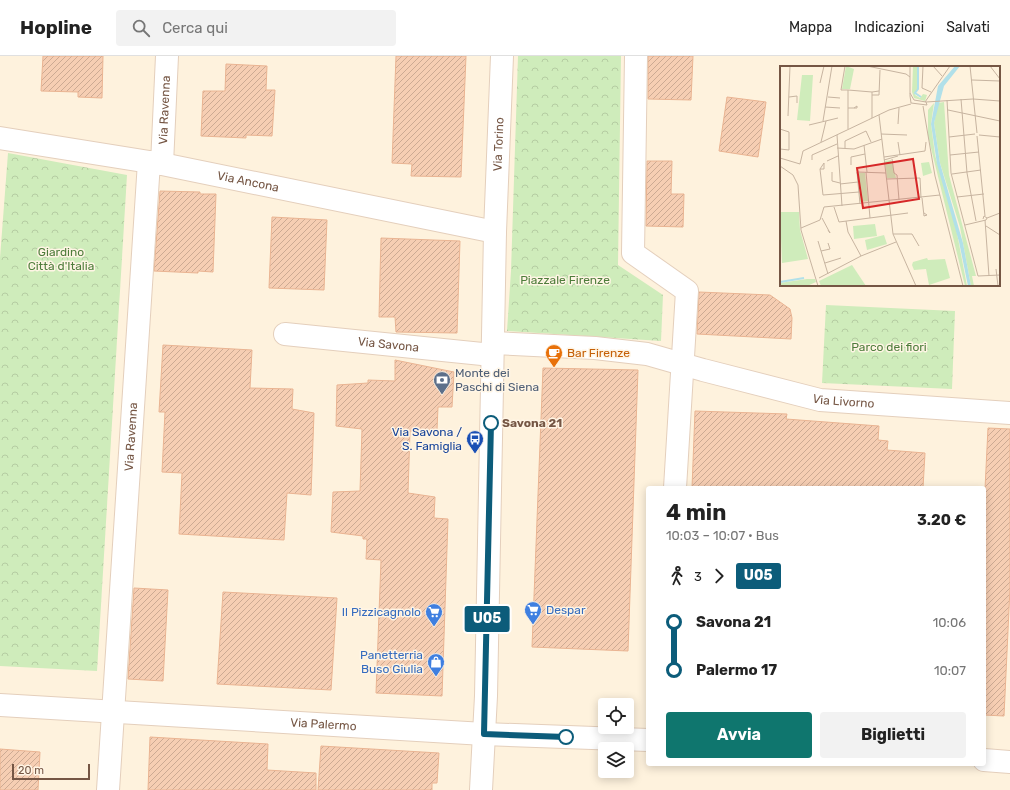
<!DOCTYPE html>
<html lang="it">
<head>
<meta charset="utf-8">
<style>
  body { margin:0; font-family:Rubik,sans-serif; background:#f2f2f2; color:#222; height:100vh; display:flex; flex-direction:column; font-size:15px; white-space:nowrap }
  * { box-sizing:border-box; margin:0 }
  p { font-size:13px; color:#767676 }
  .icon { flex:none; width:22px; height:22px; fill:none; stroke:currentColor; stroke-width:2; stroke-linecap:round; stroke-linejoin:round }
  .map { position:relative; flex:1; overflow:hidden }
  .side { position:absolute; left:646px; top:430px; width:340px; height:280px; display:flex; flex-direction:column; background:#fff; border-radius:4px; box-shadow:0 2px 10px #0003 }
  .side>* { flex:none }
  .badge { padding:0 8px; border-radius:3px; font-size:14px; line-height:26px }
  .fabs { position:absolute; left:598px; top:642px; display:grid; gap:8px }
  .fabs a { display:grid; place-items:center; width:36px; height:36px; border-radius:4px; background:#fff; box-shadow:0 2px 10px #0003; font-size:20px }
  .scale { position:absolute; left:12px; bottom:10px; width:78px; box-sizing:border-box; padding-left:4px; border:2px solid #755644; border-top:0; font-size:11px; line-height:14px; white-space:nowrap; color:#755644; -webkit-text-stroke:3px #fff5e5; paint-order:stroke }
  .map>.badge { position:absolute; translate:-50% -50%; box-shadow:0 0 0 2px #fff }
  .legs { display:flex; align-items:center; gap:6px; height:44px; padding:0 20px; font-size:13px }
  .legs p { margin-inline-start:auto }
  .head { display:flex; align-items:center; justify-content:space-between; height:68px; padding:0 20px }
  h1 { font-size:22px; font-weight:700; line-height:30px }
  .cta { display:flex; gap:8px; margin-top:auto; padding:8px 20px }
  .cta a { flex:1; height:46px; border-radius:4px; background:#0f766e; color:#fff; font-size:16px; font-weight:700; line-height:46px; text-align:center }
  .cta a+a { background:#f2f2f2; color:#222 }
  ul { padding:0 20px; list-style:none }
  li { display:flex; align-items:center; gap:14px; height:48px; font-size:15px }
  li i { display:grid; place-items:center; width:6px; height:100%; margin:0 5px; background:currentColor }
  li i::after { content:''; width:10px; height:10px; margin:-5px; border:3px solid; border-radius:50%; background:#fff }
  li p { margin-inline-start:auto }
  li:first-child i { background:linear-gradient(#0000 50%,currentColor 0) }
  li:last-child i { background:linear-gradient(currentColor 50%,#0000 0) }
  header { display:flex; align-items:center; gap:24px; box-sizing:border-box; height:56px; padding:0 20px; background:#fff; border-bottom:1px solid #e0e0e0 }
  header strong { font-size:19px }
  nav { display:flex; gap:22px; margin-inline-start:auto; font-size:14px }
  .search { width:280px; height:36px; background:#f2f2f2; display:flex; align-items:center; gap:10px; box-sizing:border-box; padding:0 14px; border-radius:4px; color:#767676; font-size:15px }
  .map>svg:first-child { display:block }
  .park { fill:url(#park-crowns) }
  .building { fill:url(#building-hatch); stroke:#eab492 }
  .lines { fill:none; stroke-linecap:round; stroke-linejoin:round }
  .minor-casing { stroke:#e4cfbc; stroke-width:24 }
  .minor { stroke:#fff; stroke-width:22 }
  .line-1-casing { stroke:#fff; stroke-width:9 }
  .line-1 { stroke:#0c5c7a; stroke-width:6 }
  .stop-1-dot { fill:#fff; stroke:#0c5c7a; stroke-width:2 }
  .labels { text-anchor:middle; stroke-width:3; stroke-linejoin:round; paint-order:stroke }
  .street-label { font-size:12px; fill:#755644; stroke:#fff5e5 }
  .park-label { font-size:12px; fill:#4e7d3b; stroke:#fff5e5 }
  .food-label { font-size:12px; fill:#c56008; stroke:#fff5e5; text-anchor:start }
  .service-label { font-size:12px; fill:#4e5e75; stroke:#fff5e5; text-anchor:start }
  .stop-label { font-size:12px; font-weight:bold; fill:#755644; stroke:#fff5e5; text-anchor:start }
  .transit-label { font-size:12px; fill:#164399; stroke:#fff5e5; text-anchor:end }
  .shop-label { font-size:12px; fill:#366cbe; stroke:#fff5e5; text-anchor:end }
  .inset-river { fill:none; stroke:#b1e0e9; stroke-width:2 }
  .inset-road { fill:none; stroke:#c7b4a0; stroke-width:1 }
  .view { fill:#d62828; fill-opacity:0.15; stroke:#d62828; stroke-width:2 }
  .inset-edge { fill:none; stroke:#755644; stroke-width:2 }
</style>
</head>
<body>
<header>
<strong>Hopline</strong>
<div class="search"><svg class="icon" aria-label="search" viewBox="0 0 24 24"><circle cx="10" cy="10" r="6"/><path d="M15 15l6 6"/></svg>Cerca qui</div>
<nav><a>Mappa</a><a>Indicazioni</a><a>Salvati</a></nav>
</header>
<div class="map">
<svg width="1010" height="734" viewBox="0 0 1010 734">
  <defs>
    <pattern id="park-crowns" width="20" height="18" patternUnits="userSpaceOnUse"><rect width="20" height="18" fill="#cfecbb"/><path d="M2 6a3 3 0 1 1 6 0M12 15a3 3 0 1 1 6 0" fill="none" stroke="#b5cca2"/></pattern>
    <pattern id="building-hatch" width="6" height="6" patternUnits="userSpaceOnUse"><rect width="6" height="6" fill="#f6ceb3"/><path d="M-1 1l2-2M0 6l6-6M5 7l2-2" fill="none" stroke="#ccaa93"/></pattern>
  </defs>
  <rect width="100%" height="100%" fill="#fef2dd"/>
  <g class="park">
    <polygon points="518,0 621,0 618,209 663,239 661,285 507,275 511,215"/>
    <polygon points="8,97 127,119 97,615 0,610 0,202"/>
    <polygon points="826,249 955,255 952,333 822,327"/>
  </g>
  <g class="building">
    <polygon points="43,0 103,0 102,42 78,41 78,36 41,35"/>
    <polygon points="396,0 466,0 461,121 411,120 412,108 392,107"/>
    <polygon points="648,0 693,0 691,44 648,43"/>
    <polygon points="226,8 267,10 266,34 275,34 272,80 246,79 246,82 201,80 203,35 225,35"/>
    <polygon points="727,41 766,46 758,101 719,95"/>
    <polygon points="647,105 672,105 671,138 684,138 683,171 646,170"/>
    <polygon points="160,135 200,136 200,138 216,138 213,216 198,215 198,217 154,215"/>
    <polygon points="272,161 327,164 324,234 269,232"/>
    <polygon points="381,182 460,185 457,277 396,276 395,261 379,261"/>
    <polygon points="699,236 770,239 790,253 792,262 791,283 697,278"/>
    <polygon points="163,289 252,294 250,332 293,333 292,353 314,357 311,439 287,437 284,484 179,478 182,417 162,416 165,356 159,356"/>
    <polygon points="395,304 454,316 452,351 438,351 437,374 410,375 408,437 435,441 434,462 448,463 442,640 376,637 381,504 366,503 367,483 363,483 363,480 331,476 333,436 360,435 362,373 336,370 337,329 368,327 368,324 395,325"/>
    <polygon points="543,312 638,314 628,595 532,591"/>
    <polygon points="695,355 787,358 786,363 879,370 878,384 888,385 887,394 925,397 923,432 692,432"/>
    <polygon points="988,372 1010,373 1010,532 1004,660 984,659 984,453"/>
    <polygon points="134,532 168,534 163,625 128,623"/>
    <polygon points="223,536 337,542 331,634 217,628"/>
    <polygon points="150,681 268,688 267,714 316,717 316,734 148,734"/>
    <polygon points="321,690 439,697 437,727 432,727 432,734 318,734"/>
    <polygon points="0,693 40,696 38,734 0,734"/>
  </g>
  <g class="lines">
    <g class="minor-casing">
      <g id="minor">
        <polyline points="636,0 633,197 687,235 675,432"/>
        <path id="s1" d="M 0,82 L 162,108 L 495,176"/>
        <path id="s2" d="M 162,108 L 167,0"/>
        <path id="s3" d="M 285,278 L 492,299"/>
        <path id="s4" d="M 493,287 L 595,292 L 647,298 L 703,314 L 820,344 L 1010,357"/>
        <path id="s5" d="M 0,649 L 484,678 L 648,684"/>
        <polyline points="984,704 1010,706"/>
        <path id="s6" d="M 108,734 L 149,106"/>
        <path id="s7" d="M 481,734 L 486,640 L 495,176 L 502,0"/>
      </g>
    </g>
    <use href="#minor" class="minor"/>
  </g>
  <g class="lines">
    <g class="line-1-casing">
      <polyline id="line-1" points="491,367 484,678 566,681"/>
    </g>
    <use href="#line-1" class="line-1"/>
  </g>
  <defs>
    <g id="cafe-pin" transform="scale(0.9)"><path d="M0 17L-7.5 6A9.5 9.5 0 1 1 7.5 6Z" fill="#e8710a" stroke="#fff5e5"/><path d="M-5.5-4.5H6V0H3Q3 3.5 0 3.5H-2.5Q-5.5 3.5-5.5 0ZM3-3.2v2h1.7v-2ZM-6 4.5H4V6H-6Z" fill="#fff"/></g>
    <g id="bank-pin" transform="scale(0.9)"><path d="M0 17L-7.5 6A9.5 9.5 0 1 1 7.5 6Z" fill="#5c6f8a" stroke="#fff5e5"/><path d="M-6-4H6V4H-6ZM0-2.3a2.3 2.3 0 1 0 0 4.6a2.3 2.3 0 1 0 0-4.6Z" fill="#fff"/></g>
    <g id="bus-pin" transform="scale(0.9)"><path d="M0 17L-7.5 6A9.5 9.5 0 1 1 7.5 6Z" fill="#1a4fb4" stroke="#fff5e5"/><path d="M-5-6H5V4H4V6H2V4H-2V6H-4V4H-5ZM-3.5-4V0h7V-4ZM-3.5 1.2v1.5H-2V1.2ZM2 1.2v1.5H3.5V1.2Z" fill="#fff"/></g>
    <g id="supermarket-pin" transform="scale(0.9)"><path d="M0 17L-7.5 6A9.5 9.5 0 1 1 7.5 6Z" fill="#3f7fe0" stroke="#fff5e5"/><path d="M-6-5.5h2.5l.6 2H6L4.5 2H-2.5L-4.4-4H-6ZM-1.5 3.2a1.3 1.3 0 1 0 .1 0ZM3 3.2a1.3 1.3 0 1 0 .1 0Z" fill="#fff"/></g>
    <g id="shop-pin" transform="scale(0.9)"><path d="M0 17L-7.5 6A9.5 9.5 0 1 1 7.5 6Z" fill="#3f7fe0" stroke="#fff5e5"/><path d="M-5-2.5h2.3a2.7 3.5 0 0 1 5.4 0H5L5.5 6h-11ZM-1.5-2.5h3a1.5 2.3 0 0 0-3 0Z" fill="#fff"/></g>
  </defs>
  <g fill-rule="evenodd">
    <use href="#cafe-pin" x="554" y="297"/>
    <use href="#bank-pin" x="442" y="324"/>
    <use href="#bus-pin" x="475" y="383"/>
    <use href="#supermarket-pin" x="533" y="554"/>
    <use href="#supermarket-pin" x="434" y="556"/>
    <use href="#shop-pin" x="436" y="606"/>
  </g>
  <g class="stop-1-dot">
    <circle cx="491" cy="367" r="7"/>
    <circle cx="566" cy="681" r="7"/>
  </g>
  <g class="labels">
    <g class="street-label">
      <text dy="4" stroke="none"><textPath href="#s2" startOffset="54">Via Ravenna</textPath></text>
      <text dy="4" stroke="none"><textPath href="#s7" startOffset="646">Via Torino</textPath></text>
      <text dy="4" stroke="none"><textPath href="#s1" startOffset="252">Via Ancona</textPath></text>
      <text dy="4" stroke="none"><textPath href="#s3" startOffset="104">Via Savona</textPath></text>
      <text dy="4" stroke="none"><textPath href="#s4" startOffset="357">Via Livorno</textPath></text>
      <text dy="4" stroke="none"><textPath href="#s6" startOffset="354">Via Ravenna</textPath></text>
      <text dy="4" stroke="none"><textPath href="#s5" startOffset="324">Via Palermo</textPath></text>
    </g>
    <g class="park-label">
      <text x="61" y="200">Giardino<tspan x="61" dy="14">Città d'Italia</tspan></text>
      <text x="565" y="228">Piazzale Firenze</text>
      <text x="889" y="295">Parco dei fiori</text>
    </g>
    <g class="food-label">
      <text x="567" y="301">Bar Firenze</text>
    </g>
    <g class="service-label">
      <text x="455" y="321">Monte dei<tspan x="455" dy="14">Paschi di Siena</tspan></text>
    </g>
    <g class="stop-label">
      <text x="502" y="371">Savona 21</text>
    </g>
    <g class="transit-label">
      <text x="462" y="380">Via Savona /<tspan x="462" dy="14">S. Famiglia</tspan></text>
    </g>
    <g class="shop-label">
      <text x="546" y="558" text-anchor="start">Despar</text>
      <text x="421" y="560">Il Pizzicagnolo</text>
      <text x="423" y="603">Panetterria<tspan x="423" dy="14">Buso Giulia</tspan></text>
    </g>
  </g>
  <g transform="translate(780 10)">
    <rect width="220" height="220" fill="#fef2dd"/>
    <path d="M 66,0 L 74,3 L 70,23 L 62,23 ZM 133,0 L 138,0 L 138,21 L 135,29 L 140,32 L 143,28 L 147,29 L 145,35 L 134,32 L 132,26 ZM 22,9 L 33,9 L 30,55 L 17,54 ZM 164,36 L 169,109 L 196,210 L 192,210 L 194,220 L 191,220 L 180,161 L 160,97 L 154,57 L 158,37 ZM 149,96 L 152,107 L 143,110 L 141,97 ZM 0,146 L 19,146 L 20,164 L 28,193 L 2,197 ZM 95,158 L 97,170 L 74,173 L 73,160 ZM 104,169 L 107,178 L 87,184 L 85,174 Z" fill="#cfecbb"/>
    <path d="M 72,199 L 86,220 L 41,220 L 39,215 Z" fill="#cfecbb"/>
    <path d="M 154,37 L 151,58 L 155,89 L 176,162 L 187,220 L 185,220 L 148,70 L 148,44 ZM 157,52 L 163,52 L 165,87 L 161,88 ZM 111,94 L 116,112 L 107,112 L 105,95 ZM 78,107 L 85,107 L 88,135 L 80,136 ZM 147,192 L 148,194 L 165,193 L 170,212 L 149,219 L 146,203 L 134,204 L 132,199 L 133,196 ZM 27,213 L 35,213 L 36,216 L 27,220 L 0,220 L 0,217 Z" fill="#cfecbb"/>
    <path d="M 175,0 L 180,0 L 164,20 L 154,57 L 160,97 L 183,177 L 191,220 L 188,220 L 179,176 L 157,98 L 151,58 L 158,20 Z" fill="#b1e0e9"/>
    <path class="inset-river" d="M 138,0 L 138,23 L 135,27 L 141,31M 0,216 L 24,212"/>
    <path class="inset-road" d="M 65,0 L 61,24 L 68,24 L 68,63M 87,0 L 126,8 L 130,11M 130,0 L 130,30 L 131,37 L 147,39 L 146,36 L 134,34 L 130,27M 143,0 L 142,22 L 151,26M 153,0 L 162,10M 190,0 L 197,67M 210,0 L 220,13M 192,14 L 220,15M 40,17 L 44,0M 68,24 L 92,26M 99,25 L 92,26 L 92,29 L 99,29 L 100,4M 92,29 L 92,52M 9,31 L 17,30 L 17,37M 48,31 L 60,32M 181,33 L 187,107 L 196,155M 167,34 L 171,107 L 198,210 L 220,209M 145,36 L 170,0M 146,36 L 193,33 L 220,35M 143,40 L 155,110 L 183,220M 45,41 L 60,42M 68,42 L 77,42 L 77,40 L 74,42M 168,44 L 220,55M 99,49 L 113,168 L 136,220M 8,50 L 10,0M 43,55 L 52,0M 118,58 L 119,42M 29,59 L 58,52M 0,63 L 9,66 L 9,84 L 0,83M 101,68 L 127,69M 57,69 L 62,140M 199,69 L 220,71M 197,70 L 205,150M 169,71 L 195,68M 41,76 L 46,55M 118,76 L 120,89M 84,79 L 87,106M 57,82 L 74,83 L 102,73M 65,82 L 65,75 L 86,65 L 91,76M 170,89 L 199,86M 104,91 L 145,85 L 146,76M 0,92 L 20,98 L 23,85 L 109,44 L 131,38M 112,93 L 114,107 L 117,109 L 119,134M 32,94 L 32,89 L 57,78M 104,94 L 118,90M 47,95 L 58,90M 71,99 L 71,91 L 85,88M 0,100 L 13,109 L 18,119 L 21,164 L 38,220M 40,103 L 44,103 L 44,97 L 40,103 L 43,129 L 79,126M 52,106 L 52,115 L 60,117M 86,106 L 90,152M 172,108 L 201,104M 107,113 L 140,112 L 141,132M 60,118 L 78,116M 177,131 L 204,128M 142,132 L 144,150 L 147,149 L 144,147M 80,138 L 77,106 L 106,107M 54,141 L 59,156 L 128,147M 42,152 L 50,167 L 48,164M 207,152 L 220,147M 205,154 L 209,210M 66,155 L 68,166 L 81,190M 185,159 L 206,154 L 207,152 L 204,150 L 203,153M 206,160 L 220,169M 21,162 L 40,154 L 44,141 L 160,129M 113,168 L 132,168 L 139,180M 38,175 L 48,208M 41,185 L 50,183 L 48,177M 45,197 L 61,192M 216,203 L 218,220M 39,212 L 81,190 L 116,176"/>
    <path class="view" d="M 133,93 L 139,133 L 83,142 L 77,102 Z"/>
    <rect width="220" height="220" class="inset-edge"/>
  </g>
</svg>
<div class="fabs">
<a><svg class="icon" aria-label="locate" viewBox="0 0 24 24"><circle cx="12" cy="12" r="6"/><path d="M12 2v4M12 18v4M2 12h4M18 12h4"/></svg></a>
<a><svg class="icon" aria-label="layers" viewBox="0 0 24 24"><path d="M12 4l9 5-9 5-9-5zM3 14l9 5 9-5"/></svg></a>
</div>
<div class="scale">20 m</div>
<b class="badge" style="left:487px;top:563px;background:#0c5c7a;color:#fff">U05</b>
<section class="side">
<div class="head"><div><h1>4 min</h1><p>10:03 – 10:07 · Bus</p></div><b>3.20 €</b></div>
<div class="legs"><svg class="icon" aria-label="walk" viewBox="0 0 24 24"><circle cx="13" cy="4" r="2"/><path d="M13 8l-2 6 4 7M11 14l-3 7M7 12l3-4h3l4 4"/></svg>3<svg class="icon" aria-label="forward" viewBox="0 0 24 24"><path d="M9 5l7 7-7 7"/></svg><b class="badge" style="background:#0c5c7a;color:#fff">U05</b></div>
<ul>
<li><i style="color:#0c5c7a"></i><b>Savona 21</b><p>10:06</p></li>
<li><i style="color:#0c5c7a"></i><b>Palermo 17</b><p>10:07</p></li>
</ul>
<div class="cta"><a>Avvia</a><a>Biglietti</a></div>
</section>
</div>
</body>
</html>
